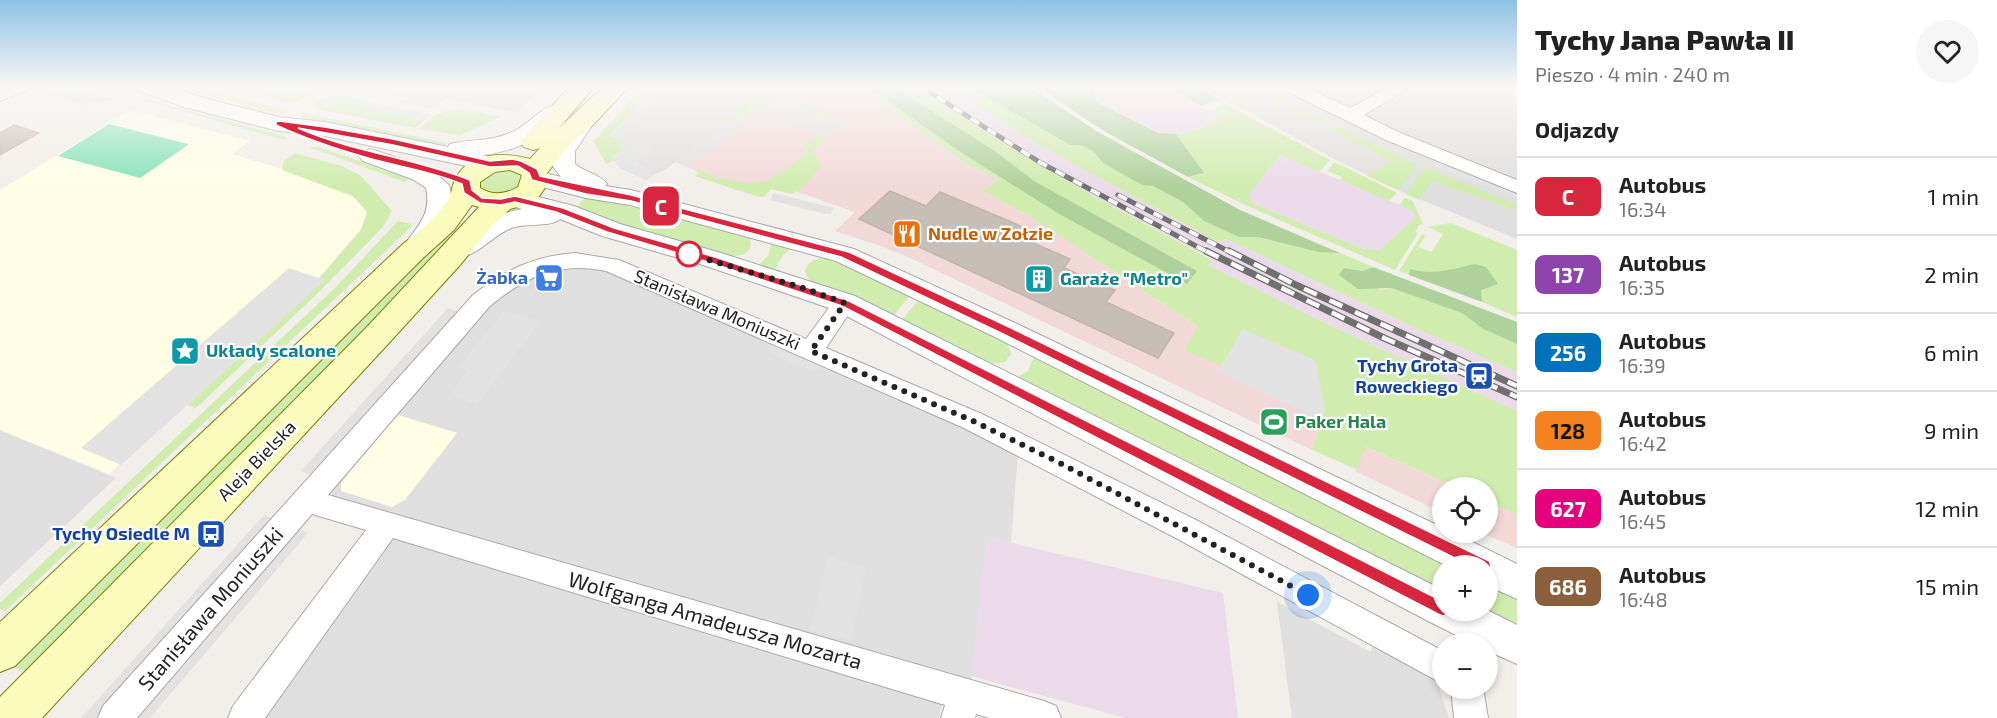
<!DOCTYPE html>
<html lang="pl">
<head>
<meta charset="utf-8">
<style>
  body { margin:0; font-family:"Exo 2",sans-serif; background:#f6f6f6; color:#222; height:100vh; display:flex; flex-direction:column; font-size:22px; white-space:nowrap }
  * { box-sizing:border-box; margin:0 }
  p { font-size:20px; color:#767676 }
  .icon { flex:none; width:33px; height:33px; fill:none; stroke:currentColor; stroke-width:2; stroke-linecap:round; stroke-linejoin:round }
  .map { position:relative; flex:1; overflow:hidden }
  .side { display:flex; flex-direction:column; background:#fff; width:480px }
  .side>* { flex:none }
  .badge { padding:0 12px; border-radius:9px; font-size:21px; line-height:39px }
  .controls { position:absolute; left:1432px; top:477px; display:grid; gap:12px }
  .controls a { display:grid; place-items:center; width:66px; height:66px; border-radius:50%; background:#fff; box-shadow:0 3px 9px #0003; font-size:30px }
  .you { position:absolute; width:30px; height:30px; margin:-15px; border:4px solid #fff; border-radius:50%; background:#1a73e8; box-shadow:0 0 0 9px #1a73e833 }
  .map>.badge { position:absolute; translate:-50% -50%; box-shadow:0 0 0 3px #fff }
  h2 { padding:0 18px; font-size:22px; line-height:54px }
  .round { display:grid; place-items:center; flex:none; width:63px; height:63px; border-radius:32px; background:#f6f6f6 }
  .headline { display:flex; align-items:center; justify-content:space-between; height:102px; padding:0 18px }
  h1 { font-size:28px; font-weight:800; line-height:45px }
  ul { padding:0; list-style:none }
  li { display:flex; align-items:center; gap:18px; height:78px; padding:0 18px; border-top:2px solid #e0e0e0 }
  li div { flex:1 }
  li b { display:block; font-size:22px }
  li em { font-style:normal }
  li .badge { min-width:66px; font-weight:700; text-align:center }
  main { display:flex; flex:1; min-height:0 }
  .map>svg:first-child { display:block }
  .residential { fill:#e0dfdf }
  .commercial { fill:#f3d8d8 }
  .industrial { fill:#ebdae9 }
  .education { fill:#fffee5 }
  .grass { fill:#d0ecae }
  .forest { fill:#afd29c }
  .pitch { fill:#86e2ba }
  .parking { fill:#e2e2e2 }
  .building { fill:#c7beb7; stroke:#c5b4aa; stroke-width:1.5 }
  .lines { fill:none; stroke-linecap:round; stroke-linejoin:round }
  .minor-casing { stroke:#a9a9a9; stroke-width:2 }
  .tertiary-casing { stroke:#a9a9a9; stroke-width:2 }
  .secondary-casing { stroke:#788002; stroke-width:2 }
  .minor { fill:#fff; fill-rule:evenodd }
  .tertiary { fill:#fff; fill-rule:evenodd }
  .secondary { fill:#fbfbbd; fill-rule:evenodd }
  .rail-far1-casing { stroke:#707070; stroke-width:5 }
  .rail-casing { stroke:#707070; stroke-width:7 }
  .rail-far1 { stroke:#fff; stroke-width:4; stroke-dasharray:10; stroke-linecap:butt }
  .rail { stroke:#fff; stroke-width:4.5; stroke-dasharray:14; stroke-linecap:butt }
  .line { fill:#d7263d; stroke:#fff; stroke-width:1.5 }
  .walk { stroke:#222; stroke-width:6; stroke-dasharray:0 10.8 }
  .stop-dot { fill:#fff; stroke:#d7263d; stroke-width:3 }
  .labels { text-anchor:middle; stroke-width:4.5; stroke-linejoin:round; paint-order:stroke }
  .food-label { font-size:18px; font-weight:bold; fill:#c56008; stroke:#fff; text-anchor:start }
  .shop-label { font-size:18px; font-weight:bold; fill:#366cbe; stroke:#fff; text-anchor:end }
  .culture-label { font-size:18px; font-weight:bold; fill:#0d838f; stroke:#fff; text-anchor:start }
  .street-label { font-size:18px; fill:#222; stroke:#fff }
  .transit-label { font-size:18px; font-weight:bold; fill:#164399; stroke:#fff; text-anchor:end }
  .leisure-label { font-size:18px; font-weight:bold; fill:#27864d; stroke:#fff; text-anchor:start }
  .near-street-label { font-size:21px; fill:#222; stroke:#fff }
</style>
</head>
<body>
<main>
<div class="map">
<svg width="1517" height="718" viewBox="0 0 1517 718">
  <rect width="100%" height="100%" fill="#f2eee9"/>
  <g class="residential">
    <polygon points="422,86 545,86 516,113 446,98 435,109 402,102"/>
    <polygon points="668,86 782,86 666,169 655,174 624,155 619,146 621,140"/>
    <polygon points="1201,86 1282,86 1343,116 1517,190 1517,239 1400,191 1338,161"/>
    <polygon points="1298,86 1517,86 1517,181 1379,126"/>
    <polygon points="572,266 610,270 1018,451 1011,543 987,537 971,682 332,496 332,488 507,286 532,272"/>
    <polygon points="0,430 116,478 0,586"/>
    <polygon points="397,537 942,703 939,718 256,718 386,540"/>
    <polygon points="1277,602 1371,652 1374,640 1436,678 1449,718 1292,718"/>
  </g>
  <g class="commercial">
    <polygon points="782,86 856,86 966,164 999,179 983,191 1036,220 1199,328 1185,350 1325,408 1312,450 910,258 878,245 835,231 855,212 792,190 789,193 771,189 764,197 737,190 676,162"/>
    <polygon points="1365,447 1455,487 1443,488 1443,513 1355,471"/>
    <polygon points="1488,502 1517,515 1517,548 1483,533 1488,532"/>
  </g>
  <g class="industrial">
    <polygon points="915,86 943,86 1044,148 1220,243 1226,239 1422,331 1517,372 1517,411 1331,326 1208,265 1212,259 1091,195 1022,155"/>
    <polygon points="1099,86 1167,86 1222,119 1182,135 1158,133 1095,102 1093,89"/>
    <polygon points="1280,155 1414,211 1416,217 1380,250 1363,249 1252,203 1248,194"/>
    <polygon points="987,537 1223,593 1238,718 1126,718 971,676"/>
  </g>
  <g class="education">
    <polygon points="131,110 250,141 232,154 282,169 353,197 367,212 361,229 319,278 325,280 109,474 0,430 0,190"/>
    <polygon points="398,415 457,433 405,500 392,507 341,491 341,483 355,465"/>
  </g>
  <g class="grass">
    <polygon points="61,86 71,86 111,99 85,105 40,91"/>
    <polygon points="177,86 204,86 224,94 287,110 279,114"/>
    <path d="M 277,86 L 311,90 L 313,93 C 294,107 287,103 266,97 L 264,95 Z"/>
    <polygon points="378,86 383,88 427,86 411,98 382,92"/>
    <polygon points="644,86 655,86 610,136 621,140 621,152 611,157 615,160 606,164 594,141"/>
    <polygon points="771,86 782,86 774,92 847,122 845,124 780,98 762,112 752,107 731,122 724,121 710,136 706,135 710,130 727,119 739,102 748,104 751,99 743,97 746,93 758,96"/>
    <polygon points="856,86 866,86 962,153 1059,214 1187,284 1196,271 1036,182 992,149 892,86 915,86 1022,155 1091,195 1212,260 1208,265 1331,326 1517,411 1517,515 1488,502 1488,488 1455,487 1366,447 1356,469 1312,450 1325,408 1244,329 1221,366 1184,350 1198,327 1036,220 983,191 999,179 966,164"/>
    <polygon points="943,86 967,86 1070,145 1082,145 1094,152 1103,163 1142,185 1153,186 1183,202 1204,221 1239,237 1258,237 1318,252 1340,253 1373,267 1363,271 1344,268 1381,290 1391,288 1462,313 1483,329 1517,344 1517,372 1422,331 1226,239 1220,243 1044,148"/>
    <polygon points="1259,89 1263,90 1326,121 1318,124 1261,96 1237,107 1230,103"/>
    <polygon points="339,94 367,101 361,107 424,121 415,128 321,110 313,104 322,98"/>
    <polygon points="139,99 146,99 284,136 287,139 284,140"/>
    <polygon points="1225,104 1330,160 1319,172 1280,155 1249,194 1252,203 1363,249 1380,250 1416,217 1413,211 1400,205 1404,198 1413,201 1423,225 1420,224 1415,232 1418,233 1395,270 1247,206 1188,177 1203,174 1176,134 1182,135 1221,120 1208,111"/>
    <polygon points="456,108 501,117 460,135 419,129 435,115"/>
    <polygon points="302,113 447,143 444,145 311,120 301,117"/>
    <polygon points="1333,125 1418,165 1398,190 1367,176 1391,161 1327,129"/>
    <path d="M 819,135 L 827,138 L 813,151 L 821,167 L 810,176 L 813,178 L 792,194 L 771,189 L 764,197 L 759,197 L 695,176 L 700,170 L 719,180 L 722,178 C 767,190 775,178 809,151 L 803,147 Z"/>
    <polygon points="309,147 318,147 409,177 405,182"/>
    <polygon points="295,153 342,166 361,176 392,211 383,227 317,294 196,408 187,405 324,280 319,278 361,230 367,212 353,196 282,170 284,161"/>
    <polygon points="1335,162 1397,193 1389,201 1340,180 1342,177 1327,171"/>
    <path d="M 504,168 L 523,175 L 521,186 C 505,195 494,198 478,187 L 480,177 Z"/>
    <polygon points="1427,168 1517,205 1513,210 1433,181 1419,200 1406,194 1424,169"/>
    <path d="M 587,196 C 641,210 696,220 749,237 C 757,255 736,258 723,255 L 573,210 Z"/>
    <polygon points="398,221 411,224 411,227 5,611 0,609 0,603 336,287"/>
    <path d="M 1451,223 L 1517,250 L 1517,317 L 1482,302 L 1481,290 L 1458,267 C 1442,274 1428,274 1410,269 L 1409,275 L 1399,271 L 1422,234 L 1425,236 L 1418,247 L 1432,252 L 1443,234 L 1428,227 Z"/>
    <polygon points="442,234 457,239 33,675 7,664"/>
    <polygon points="772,242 791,249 783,255 775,269 758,265 768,256"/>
    <path d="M 823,258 L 859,269 L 912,293 L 893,316 L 809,280 L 805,271 C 808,261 814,260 823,258 Z"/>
    <polygon points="921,297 1006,340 1011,354 1005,362 989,364 901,321"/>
    <polygon points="1034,357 1461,565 1443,566 1443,597 1016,378 1028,371"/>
    <polygon points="1488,579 1517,593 1517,634 1488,610"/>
  </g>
  <g class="forest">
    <polygon points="866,86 892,86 992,149 1036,182 1197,271 1187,284 1059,214 962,153"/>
    <polygon points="967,86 1028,86 1098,132 1240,210 1340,253 1318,252 1258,237 1239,237 1204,221 1183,202 1153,186 1142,185 1103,163 1094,152 1082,145 1070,145"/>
    <polygon points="1036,86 1099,86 1094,90 1096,102 1158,133 1176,134 1204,173 1188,177 1104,131"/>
    <polygon points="1167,86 1197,86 1219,100 1201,106"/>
    <path d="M 1475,264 L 1486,267 L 1498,284 L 1481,290 L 1482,302 L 1409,275 L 1410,269 C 1434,276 1451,269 1475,264 Z"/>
    <polygon points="1373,267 1517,322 1517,344 1483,329 1462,313 1391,288 1358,289 1339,275 1344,268 1363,271"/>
  </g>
  <polygon class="pitch" points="109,124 188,144 188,145 140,178 58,156"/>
  <g class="parking">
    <polygon points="655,86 668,86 621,140 610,137"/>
    <polygon points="780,98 845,124 827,138 762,112 688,166 678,161 752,107 762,112"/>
    <polygon points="367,101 431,115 424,121 360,107"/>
    <polygon points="644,146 653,150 634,162 655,174 646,180 621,169 611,157 621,152 624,155"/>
    <polygon points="1439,161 1517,191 1517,199 1434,166"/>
    <polygon points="774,193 834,208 830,214 825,214 770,200"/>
    <polygon points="289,268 325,280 121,465 81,448"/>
    <polygon points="448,308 462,313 316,476 301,471"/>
    <polygon points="504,311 541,321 477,404 449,395 468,371 458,367"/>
    <polygon points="1243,329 1315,360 1325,408 1320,420 1218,372"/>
    <polygon points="770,341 829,367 814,372 767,352"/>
    <polygon points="264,515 308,533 150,718 81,718"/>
    <polygon points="828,557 866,567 851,641 810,630"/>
  </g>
  <g class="building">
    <polygon points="14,125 39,133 0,155 0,133"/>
    <polygon points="890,191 926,206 940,192 1030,230 1022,238 1070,259 1064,268 1115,290 1106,302 1174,333 1158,358 859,219"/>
  </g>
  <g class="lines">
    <g class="minor-casing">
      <g id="minor">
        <polygon points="8,86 30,86 28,90 0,101 0,90"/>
        <polygon points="1282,86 1304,86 1350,108 1391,86 1412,86 1364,115 1398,132 1517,180 1517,193 1386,140 1284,90"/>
        <path d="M 575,253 L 619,260 L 806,339 L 837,297 L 845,295 L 853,297 L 856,303 L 826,348 L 982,414 L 1194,519 L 1443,651 L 1443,684 L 1174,537 L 964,428 L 606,271 C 559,261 524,277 489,307 L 328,495 L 1044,701 L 1056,706 L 1061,718 L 989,718 L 976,714 L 975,718 L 941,718 L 945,705 L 393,538 L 265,718 L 228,718 L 233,706 L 366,530 L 312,514 L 137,718 L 98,718 L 103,706 L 473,295 C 504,270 535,256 575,253 Z"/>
        <polygon points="1451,688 1483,688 1488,718 1454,718"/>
      </g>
    </g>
    <g class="tertiary-casing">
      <g id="tertiary">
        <path d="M 137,86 L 168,86 L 200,97 L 279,117 L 325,122 L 448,147 L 450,144 C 475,138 493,143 518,129 C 533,120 547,101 566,105 L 569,110 C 551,136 513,152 482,155 L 498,159 L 502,164 L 498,169 L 490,171 L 325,136 L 279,131 L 184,107 L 140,91 Z"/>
        <path d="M 584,114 L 592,116 L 595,121 L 575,151 L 575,164 C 584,172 600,174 607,184 L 605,186 L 631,190 L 854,249 L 1015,323 L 1443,528 L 1443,532 L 1452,532 L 1517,564 L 1517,599 L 1488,586 L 1488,566 L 1447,566 L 995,337 L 836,261 L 630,205 L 586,198 L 527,183 L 524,178 L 527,173 L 536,171 L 561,177 L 552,165 L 552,151 L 576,116 Z"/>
        <path d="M 371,149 L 430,169 L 449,185 C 457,213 444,232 426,252 L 417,255 L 408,252 L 404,246 C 417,226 432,215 426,188 L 412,179 L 363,161 L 359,156 L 363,151 Z"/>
        <path d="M 515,191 L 574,206 L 620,224 L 721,253 L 855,296 L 1443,590 L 1443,610 L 1487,610 L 1517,625 L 1517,664 L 1488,651 L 1488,644 L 1474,644 L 1430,622 L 835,310 L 703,265 L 602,236 L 560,219 C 550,228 524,222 509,229 C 489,238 473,262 451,256 L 447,250 C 462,226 496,214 522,209 L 506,204 L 503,199 L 506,194 Z"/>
      </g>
    </g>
    <g class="secondary-casing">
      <path id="secondary" d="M 570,86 L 595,86 L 559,128 L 604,86 L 629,86 L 594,124 L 570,144 L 547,173 L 547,185 L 537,199 L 528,204 L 510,209 L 491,227 L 460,265 L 388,344 L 42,718 L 0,718 L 0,697 L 366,328 L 479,207 L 472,205 L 454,230 L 423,258 L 15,666 L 0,672 L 0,622 L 403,244 C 419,232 435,219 447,202 C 452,195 451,188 455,180 C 467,152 505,152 530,159 L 540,148 L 533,150 L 524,147 L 520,142 ZM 510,170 L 522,175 L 518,187 C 506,194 493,196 480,188 L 480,182 L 495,172 Z"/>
    </g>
    <use href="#minor" class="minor"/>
    <use href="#tertiary" class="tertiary"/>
    <use href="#secondary" class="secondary"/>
    <g class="rail-far1-casing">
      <g id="rail-far1">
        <polyline points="920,86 1041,163 1209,253"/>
        <polyline points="1118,195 1232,253"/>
      </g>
    </g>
    <g class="rail-casing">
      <g id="rail">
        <polyline points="1206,251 1384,338 1517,397"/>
        <polyline points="1229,251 1296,285 1517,386"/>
      </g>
    </g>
    <use href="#rail-far1" class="rail-far1"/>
    <use href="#rail" class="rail"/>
  </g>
  <linearGradient id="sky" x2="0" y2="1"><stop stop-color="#8ec2e5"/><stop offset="0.46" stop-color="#f9f7f5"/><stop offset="1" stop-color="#f9f7f5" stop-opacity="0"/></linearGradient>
  <rect width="1517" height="187" fill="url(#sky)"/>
  <path class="line" d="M 279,121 L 325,127 L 393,139 L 490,161 L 512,159 L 521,161 L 537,169 L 540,176 L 631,195 L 849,252 L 1009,327 L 1489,561 L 1491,566 L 1489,570 L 1484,572 L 1479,570 L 1001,333 L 841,257 L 631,201 L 586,194 L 532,180 L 529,173 L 518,166 L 490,167 L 393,145 L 298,128 C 353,152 414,158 470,180 L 472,190 L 482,198 L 501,199 L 515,196 L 563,208 L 614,228 L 715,257 L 849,301 L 1448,604 L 1450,609 L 1448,614 L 1443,616 L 1438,614 L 842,306 L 708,262 L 607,232 L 556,212 L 515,202 L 501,205 L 480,203 L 464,193 L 462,184 C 431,171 400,167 368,158 C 336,149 306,139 276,125 L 276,122 Z"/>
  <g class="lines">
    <polyline class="walk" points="689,254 800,287 845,303 811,351 973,421 1058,462 1308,595"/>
  </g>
  <defs>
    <g id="restaurant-square" transform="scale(1.5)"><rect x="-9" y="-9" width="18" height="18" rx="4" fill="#e8710a" stroke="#fff"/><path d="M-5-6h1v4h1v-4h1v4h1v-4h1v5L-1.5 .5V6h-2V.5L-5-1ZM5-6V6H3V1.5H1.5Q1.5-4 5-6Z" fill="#fff"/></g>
    <g id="supermarket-square" transform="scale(1.5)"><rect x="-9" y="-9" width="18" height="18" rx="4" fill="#3f7fe0" stroke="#fff"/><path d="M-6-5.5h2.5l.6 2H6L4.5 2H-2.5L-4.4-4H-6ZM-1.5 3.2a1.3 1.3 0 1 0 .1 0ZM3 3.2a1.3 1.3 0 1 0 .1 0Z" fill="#fff"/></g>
    <g id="building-square" transform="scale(1.5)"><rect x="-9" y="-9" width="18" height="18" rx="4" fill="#0f9aa8" stroke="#fff"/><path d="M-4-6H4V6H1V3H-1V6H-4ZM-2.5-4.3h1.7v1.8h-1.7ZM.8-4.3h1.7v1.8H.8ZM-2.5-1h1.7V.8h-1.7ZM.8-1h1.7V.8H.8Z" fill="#fff"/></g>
    <g id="sight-square" transform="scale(1.5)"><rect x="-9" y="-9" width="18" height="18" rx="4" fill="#0f9aa8" stroke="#fff"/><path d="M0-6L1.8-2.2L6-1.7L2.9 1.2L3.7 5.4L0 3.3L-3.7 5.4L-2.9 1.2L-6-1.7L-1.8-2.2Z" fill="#fff"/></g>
    <g id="station-square" transform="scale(1.5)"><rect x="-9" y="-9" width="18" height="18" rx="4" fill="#1a4fb4" stroke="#fff"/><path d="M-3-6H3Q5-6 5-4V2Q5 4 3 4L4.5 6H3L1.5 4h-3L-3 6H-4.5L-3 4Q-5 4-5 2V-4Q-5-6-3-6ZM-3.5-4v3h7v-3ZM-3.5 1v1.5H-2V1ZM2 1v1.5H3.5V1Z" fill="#fff"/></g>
    <g id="stadium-square" transform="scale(1.5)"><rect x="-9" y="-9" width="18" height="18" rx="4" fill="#2e9e5b" stroke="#fff"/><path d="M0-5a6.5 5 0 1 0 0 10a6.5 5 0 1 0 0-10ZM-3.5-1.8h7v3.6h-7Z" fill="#fff"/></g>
    <g id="bus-square" transform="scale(1.5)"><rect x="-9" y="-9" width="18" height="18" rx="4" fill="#1a4fb4" stroke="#fff"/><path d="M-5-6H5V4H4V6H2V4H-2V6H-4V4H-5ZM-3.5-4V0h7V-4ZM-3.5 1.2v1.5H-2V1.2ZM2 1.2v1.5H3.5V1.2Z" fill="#fff"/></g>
  </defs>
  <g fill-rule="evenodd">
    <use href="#restaurant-square" x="907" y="234"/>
    <use href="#supermarket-square" x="549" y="278"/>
    <use href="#building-square" x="1039" y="279"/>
    <use href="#sight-square" x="185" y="351"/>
    <use href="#station-square" x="1479" y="376"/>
    <use href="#stadium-square" x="1274" y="422"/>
    <use href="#bus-square" x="211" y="534"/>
  </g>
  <circle class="stop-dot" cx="689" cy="254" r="12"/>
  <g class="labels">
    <g class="food-label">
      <text x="928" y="240">Nudle w Zołzie</text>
    </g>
    <g class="shop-label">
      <text x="528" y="284">Żabka</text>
    </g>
    <g class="culture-label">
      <text x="1060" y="285">Garaże "Metro"</text>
      <text x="206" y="357">Układy scalone</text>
    </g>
    <g class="street-label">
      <text transform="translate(717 310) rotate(23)" y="6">Stanisława Moniuszki</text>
      <text transform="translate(257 461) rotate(-46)" y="6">Aleja Bielska</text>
    </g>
    <g class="transit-label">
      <text x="1458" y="372">Tychy Grota<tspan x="1458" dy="21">Roweckiego</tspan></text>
      <text x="190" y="540">Tychy Osiedle M</text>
    </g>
    <g class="leisure-label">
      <text x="1295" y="428">Paker Hala</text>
    </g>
    <g class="near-street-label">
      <text transform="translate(211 609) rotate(-49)" y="7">Stanisława Moniuszki</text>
      <text transform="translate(715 621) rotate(16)" y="7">Wolfganga Amadeusza Mozarta</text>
    </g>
  </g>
</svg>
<div class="controls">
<a><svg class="icon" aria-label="locate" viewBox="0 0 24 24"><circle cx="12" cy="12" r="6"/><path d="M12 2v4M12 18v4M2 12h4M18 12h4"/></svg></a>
<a>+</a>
<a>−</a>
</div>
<div class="you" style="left:1308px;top:595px"></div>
<b class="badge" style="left:661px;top:206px;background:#d7263d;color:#fff">C</b>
</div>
<section class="side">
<div class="headline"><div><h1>Tychy Jana Pawła II</h1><p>Pieszo · 4 min · 240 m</p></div><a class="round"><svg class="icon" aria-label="heart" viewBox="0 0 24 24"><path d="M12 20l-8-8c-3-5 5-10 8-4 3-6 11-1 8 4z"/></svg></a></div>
<h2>Odjazdy</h2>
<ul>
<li><span class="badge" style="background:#d7263d;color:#fff">C</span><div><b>Autobus</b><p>16:34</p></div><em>1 min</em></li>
<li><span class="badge" style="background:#8e44ad;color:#fff">137</span><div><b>Autobus</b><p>16:35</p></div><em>2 min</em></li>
<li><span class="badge" style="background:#0072bc;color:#fff">256</span><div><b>Autobus</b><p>16:39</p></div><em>6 min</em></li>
<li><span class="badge" style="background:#f58220;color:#111">128</span><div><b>Autobus</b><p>16:42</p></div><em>9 min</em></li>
<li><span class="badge" style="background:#e6007e;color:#fff">627</span><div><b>Autobus</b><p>16:45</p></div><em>12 min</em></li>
<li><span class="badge" style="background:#8b5e3c;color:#fff">686</span><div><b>Autobus</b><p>16:48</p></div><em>15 min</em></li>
</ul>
</section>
</main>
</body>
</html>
